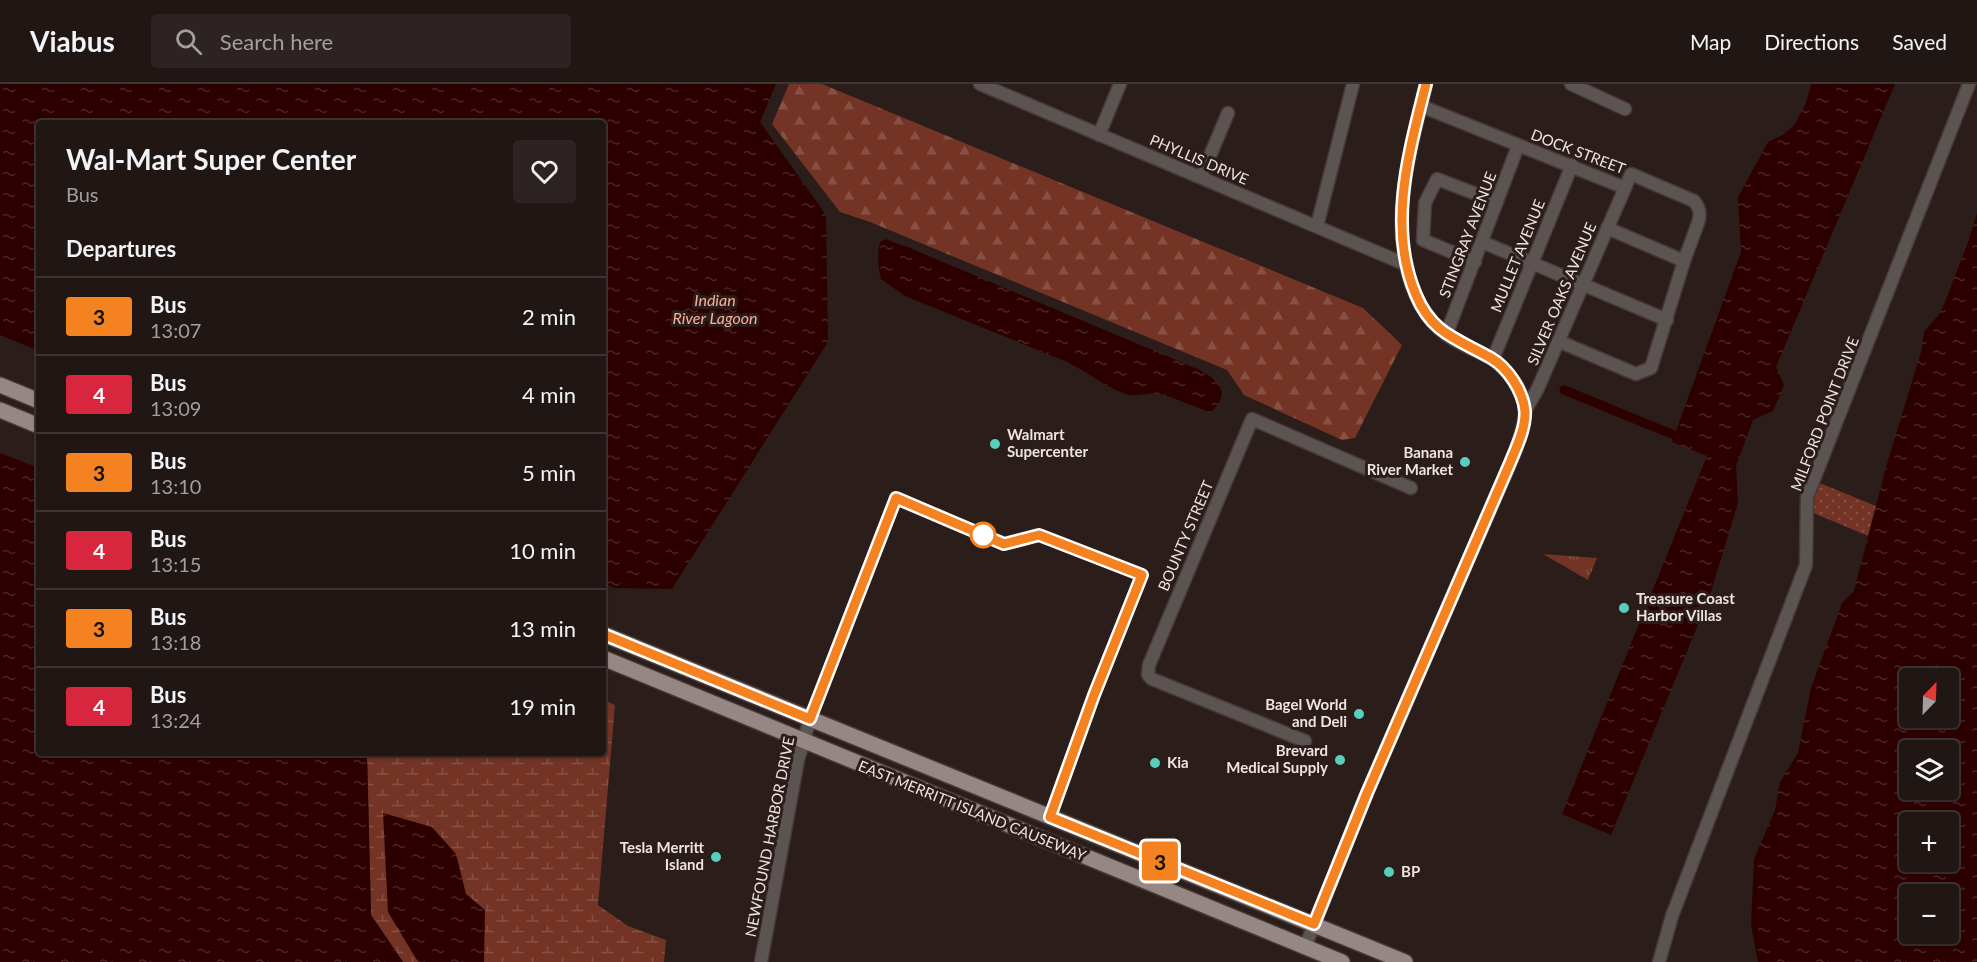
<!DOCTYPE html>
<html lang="en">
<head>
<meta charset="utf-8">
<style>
  body { margin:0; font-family:Lato,sans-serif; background:#2d2322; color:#f1f3f6; height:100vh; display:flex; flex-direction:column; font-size:22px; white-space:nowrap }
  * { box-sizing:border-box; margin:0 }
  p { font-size:20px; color:#a29fa0 }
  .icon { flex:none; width:33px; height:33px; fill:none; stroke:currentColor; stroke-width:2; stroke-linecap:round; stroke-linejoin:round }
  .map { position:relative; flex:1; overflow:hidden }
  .side { position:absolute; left:36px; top:36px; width:570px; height:636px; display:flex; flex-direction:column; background:#201614; border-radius:6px; box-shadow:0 2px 4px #0004,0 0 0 2px #3d3534 }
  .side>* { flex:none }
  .badge { padding:0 12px; border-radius:4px; font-size:21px; line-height:39px }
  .needle { width:39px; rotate:23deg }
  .controls { position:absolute; left:1899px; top:584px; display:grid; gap:12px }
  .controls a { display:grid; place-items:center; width:60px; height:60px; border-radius:6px; background:#201614; box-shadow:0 2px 4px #0004,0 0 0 2px #3d3534; font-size:30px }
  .map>.badge { position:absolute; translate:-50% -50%; box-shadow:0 0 0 3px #fff }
  h2 { padding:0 30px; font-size:22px; line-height:54px }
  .round { display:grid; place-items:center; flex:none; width:63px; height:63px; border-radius:6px; background:#2d2322 }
  .headline { display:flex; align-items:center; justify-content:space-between; height:102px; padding:0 30px }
  h1 { font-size:28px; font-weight:700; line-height:45px }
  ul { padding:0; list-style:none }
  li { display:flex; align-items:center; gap:18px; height:78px; padding:0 30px; border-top:2px solid #3d3534 }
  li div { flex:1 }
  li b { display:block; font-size:22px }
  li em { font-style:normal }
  li .badge { min-width:66px; font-weight:700; text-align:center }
  header { display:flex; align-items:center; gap:36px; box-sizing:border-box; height:84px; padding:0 30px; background:#201614; border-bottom:2px solid #3d3534 }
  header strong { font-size:28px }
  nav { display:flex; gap:33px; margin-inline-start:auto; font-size:21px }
  .search { width:420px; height:54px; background:#2d2322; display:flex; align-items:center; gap:15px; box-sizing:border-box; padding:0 21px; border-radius:6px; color:#a29fa0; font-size:22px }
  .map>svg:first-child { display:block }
  .grass { fill:url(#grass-tufts) }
  .forest { fill:url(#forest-firs) }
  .wetland { fill:url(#wetland-marsh) }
  .park { fill:url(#park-dots) }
  .water { fill:url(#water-ripples); fill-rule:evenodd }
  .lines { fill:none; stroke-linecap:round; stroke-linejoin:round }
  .canal { stroke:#2d0000; stroke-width:9 }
  .minor-casing { stroke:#463936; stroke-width:15 }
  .major-casing { stroke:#463936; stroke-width:18 }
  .minor { stroke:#5b5452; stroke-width:12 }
  .major { stroke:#968784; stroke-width:15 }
  .line-casing { stroke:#fff; stroke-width:14 }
  .line { stroke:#f58220; stroke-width:9 }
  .poi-dot { fill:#59cebf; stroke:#2b1d1a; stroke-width:2 }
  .stop-dot { fill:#fff; stroke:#f58220; stroke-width:3 }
  .labels { text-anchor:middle; stroke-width:6; stroke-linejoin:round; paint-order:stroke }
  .street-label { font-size:15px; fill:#ede3e1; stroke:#2b1d1a }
  .poi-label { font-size:15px; font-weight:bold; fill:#ede3e1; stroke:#2b1d1a; text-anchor:start }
  .water-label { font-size:16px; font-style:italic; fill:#fcae9c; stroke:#2b1d1a }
</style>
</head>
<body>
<header>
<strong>Viabus</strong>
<div class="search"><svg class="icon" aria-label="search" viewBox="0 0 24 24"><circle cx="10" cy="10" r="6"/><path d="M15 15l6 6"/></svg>Search here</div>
<nav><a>Map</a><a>Directions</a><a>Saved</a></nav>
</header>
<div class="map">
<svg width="1977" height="878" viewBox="0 0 1977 878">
  <defs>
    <pattern id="grass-tufts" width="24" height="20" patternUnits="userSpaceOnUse" patternTransform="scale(1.5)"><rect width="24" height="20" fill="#733325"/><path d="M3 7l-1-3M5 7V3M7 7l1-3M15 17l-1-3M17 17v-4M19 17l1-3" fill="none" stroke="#875044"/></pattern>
    <pattern id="forest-firs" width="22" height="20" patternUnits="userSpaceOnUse" patternTransform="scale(1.5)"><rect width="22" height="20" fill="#733325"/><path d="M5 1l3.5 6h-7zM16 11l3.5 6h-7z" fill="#875044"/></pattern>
    <pattern id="wetland-marsh" width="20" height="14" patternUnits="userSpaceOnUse" patternTransform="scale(1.5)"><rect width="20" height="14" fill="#733325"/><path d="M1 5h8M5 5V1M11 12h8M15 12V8" fill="none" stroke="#875044"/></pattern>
    <pattern id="park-dots" width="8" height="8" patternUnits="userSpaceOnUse" patternTransform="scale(1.5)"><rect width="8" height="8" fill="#733325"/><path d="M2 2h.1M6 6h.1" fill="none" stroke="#875044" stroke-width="1.8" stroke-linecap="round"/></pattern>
    <pattern id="water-ripples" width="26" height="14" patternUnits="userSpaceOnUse" patternTransform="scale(1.5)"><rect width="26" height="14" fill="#2d0000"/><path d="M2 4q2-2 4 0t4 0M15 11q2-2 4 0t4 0" fill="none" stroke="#4c2525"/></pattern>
  </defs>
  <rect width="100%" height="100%" fill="#2b1d1a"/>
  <polygon class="grass" points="1543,470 1597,474 1588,496"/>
  <polygon class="forest" points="789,0 822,0 1363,224 1402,261 1355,354 1342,356 1244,311 1227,286 870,138 840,128 772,40"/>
  <polygon class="wetland" points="603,616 615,621 598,821 628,842 666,856 664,878 403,878 371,831 367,669 603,669"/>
  <polygon class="park" points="1817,398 1876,422 1868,452 1811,428"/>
  <g class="water">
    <polygon points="0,0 776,0 760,38 826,131 828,258 672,505 614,504 603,499 603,39 39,39 39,267 0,251"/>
    <polygon points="1811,0 1895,0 1776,283 1784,301 1773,327 1753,336 1736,382 1738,419 1709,514 1611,751 1562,730 1707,372 1672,358 1741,168 1738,113 1768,58 1784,50 1795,40 1806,19"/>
    <path d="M 1977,129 L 1977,878 L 1758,878 L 1751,841 L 1754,775 L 1775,726 L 1780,698 L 1798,669 L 1811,604 L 1842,519 L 1854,507 L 1886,383 L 1921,268 L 1924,248 L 1941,228 L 1967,161 ZM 1910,594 L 1948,594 L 1948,633 L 1910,633 ZM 1910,666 L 1948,666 L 1948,705 L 1910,705 ZM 1910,738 L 1948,738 L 1948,777 L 1910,777 ZM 1910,810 L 1948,810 L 1948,849 L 1910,849 Z"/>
    <path d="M 886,155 C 898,161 906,161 919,168 L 1200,286 C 1219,297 1231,308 1212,327 L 1207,327 C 1192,322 1172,312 1158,310 C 1146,308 1137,314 1125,310 C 1104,302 1087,288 1067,278 L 905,212 L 881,195 C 878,183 877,171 880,158 Z"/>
    <polygon points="0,369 39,384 39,669 367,669 371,831 403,878 0,878"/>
    <polygon points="383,729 432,743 456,770 466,810 485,826 484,878 418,878 388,828"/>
  </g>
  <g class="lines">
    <polyline class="canal" points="1564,306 1674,351"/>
    <g class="minor-casing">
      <g id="minor">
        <polyline points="980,0 1407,181"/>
        <polyline points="1571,0 1625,25"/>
        <path d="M 1421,22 L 1625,104 L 1631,90 L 1694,117 C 1700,124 1701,130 1698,139 L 1684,177 L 1651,284 L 1636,290 L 1558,257"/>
        <polyline points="1099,51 1120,0"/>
        <polyline points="1201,93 1228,29"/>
        <polyline points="1317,142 1353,0"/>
        <polyline points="1607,144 1684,177"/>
        <polyline points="1482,158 1667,236"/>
        <polyline points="1475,178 1423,156 1425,119 1437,95 1497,118"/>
        <polyline points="1446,251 1518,62"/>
        <polyline points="1493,275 1572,81"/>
        <polyline points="1525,327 1538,304 1625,104"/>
        <polyline points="1305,657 1152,595 1148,591 1149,581 1252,335 1411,404"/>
        <path d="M 1305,863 L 1367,709 L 1515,368 C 1519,355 1525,341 1525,327 C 1524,308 1508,285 1492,275 C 1477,266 1460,261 1447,251 C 1434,242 1422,226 1416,212 C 1386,144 1410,68 1426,0"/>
        <polyline points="761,878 798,676 810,635"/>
        <polyline points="1659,878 1672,832 1806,481 1807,413 1969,0"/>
      </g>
    </g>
    <g class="major-casing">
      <g id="major">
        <polyline points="0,301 39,317"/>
        <polyline points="0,326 39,342"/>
        <polyline points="603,550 1405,878"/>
        <polyline points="603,574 1342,878"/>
      </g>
    </g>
    <use href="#minor" class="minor"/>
    <use href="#major" class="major"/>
  </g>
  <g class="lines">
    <g class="line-casing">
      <path id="line" d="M 603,550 L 810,635 L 896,414 L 1004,460 L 1039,451 L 1142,491 L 1094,611 L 1050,733 L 1314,840 L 1367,709 L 1510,379 C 1516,364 1526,344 1525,327 C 1523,307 1508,284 1491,274 C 1458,255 1432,250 1416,211 C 1387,143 1409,68 1426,0"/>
    </g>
    <use href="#line" class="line"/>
  </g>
  <g class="poi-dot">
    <circle cx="995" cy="360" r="6"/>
    <circle cx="1465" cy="378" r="6"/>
    <circle cx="1624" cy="524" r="6"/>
    <circle cx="1359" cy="630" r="6"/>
    <circle cx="1340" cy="676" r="6"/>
    <circle cx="1155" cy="679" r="6"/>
    <circle cx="716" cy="773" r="6"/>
    <circle cx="1389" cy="788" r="6"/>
  </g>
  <circle class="stop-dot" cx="983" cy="451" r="12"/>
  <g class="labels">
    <g class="street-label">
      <text transform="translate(1578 68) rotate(21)" y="5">DOCK STREET</text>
      <text transform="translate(1199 76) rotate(23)" y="5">PHYLLIS DRIVE</text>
      <text transform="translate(1468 151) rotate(-69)" y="5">STINGRAY AVENUE</text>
      <text transform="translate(1518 172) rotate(-68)" y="5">MULLET AVENUE</text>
      <text transform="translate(1562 210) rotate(-67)" y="5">SILVER OAKS AVENUE</text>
      <text transform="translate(1825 330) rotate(-69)" y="5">MILFORD POINT DRIVE</text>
      <text transform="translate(1186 452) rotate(-67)" y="5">BOUNTY STREET</text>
      <text transform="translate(972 727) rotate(22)" y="5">EAST MERRITT ISLAND CAUSEWAY</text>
      <text transform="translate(770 753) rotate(-79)" y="5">NEWFOUND HARBOR DRIVE</text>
    </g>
    <g class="poi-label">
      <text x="1007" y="356">Walmart<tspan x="1007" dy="17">Supercenter</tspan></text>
      <text x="1453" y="374" text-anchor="end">Banana<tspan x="1453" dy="17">River Market</tspan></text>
      <text x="1636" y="520">Treasure Coast<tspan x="1636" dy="17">Harbor Villas</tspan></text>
      <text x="1347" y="626" text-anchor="end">Bagel World<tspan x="1347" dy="17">and Deli</tspan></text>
      <text x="1328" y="672" text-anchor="end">Brevard<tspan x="1328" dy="17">Medical Supply</tspan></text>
      <text x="1167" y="684">Kia</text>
      <text x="704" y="769" text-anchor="end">Tesla Merritt<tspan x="704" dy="17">Island</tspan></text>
      <text x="1401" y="793">BP</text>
    </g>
    <g class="water-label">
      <text x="715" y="222">Indian<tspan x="715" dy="18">River Lagoon</tspan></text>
    </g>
  </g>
</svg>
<div class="controls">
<a><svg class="needle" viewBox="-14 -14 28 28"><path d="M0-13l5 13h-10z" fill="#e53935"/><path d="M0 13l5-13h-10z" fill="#a29fa0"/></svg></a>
<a><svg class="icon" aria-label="layers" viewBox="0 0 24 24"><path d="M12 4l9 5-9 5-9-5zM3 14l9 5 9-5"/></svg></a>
<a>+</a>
<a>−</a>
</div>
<b class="badge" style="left:1160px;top:777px;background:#f58220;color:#111">3</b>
<section class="side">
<div class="headline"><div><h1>Wal-Mart Super Center</h1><p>Bus</p></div><a class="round"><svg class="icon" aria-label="heart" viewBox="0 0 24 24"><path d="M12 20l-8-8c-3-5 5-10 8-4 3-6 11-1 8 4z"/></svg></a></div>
<h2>Departures</h2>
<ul>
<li><span class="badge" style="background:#f58220;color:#111">3</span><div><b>Bus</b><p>13:07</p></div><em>2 min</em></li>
<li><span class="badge" style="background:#d7263d;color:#fff">4</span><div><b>Bus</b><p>13:09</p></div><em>4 min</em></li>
<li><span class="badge" style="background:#f58220;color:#111">3</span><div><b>Bus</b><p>13:10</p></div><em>5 min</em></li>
<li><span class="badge" style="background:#d7263d;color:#fff">4</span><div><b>Bus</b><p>13:15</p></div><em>10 min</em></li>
<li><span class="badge" style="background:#f58220;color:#111">3</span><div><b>Bus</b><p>13:18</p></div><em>13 min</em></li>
<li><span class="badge" style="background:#d7263d;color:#fff">4</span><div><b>Bus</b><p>13:24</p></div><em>19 min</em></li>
</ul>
</section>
</div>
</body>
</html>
